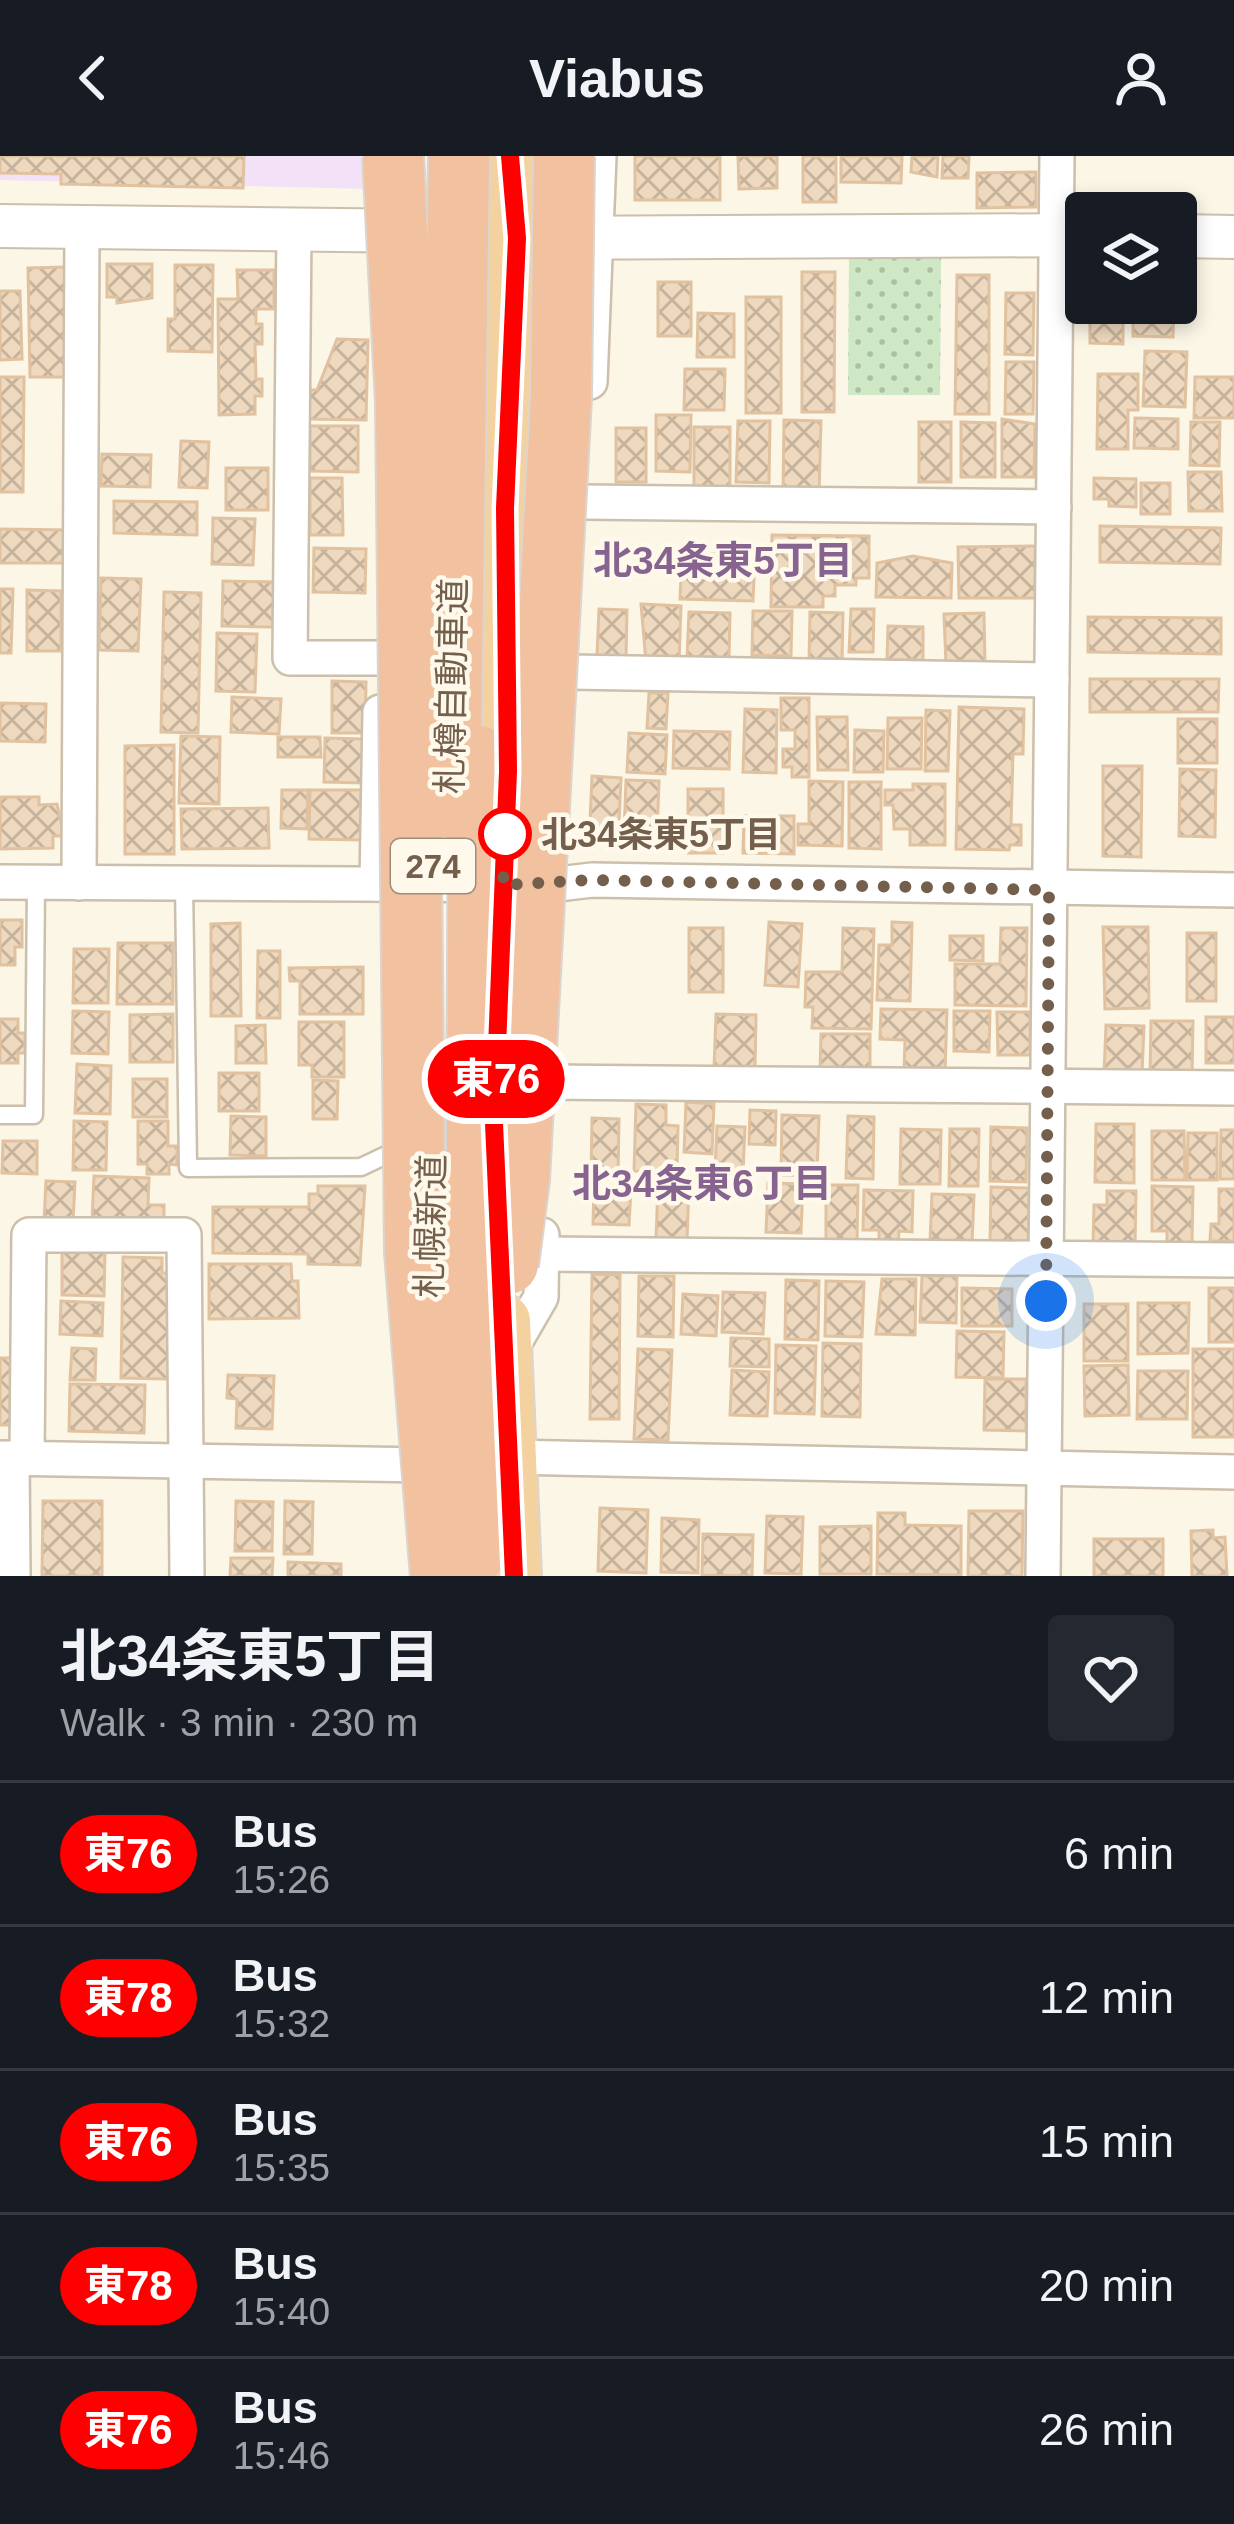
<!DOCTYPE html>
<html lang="en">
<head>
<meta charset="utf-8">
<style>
  body { margin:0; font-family:Helvetica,"Noto Sans JP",sans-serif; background:#242831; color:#f1f3f6; height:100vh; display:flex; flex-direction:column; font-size:45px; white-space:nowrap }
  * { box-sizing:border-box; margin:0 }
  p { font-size:39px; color:#9ea1a6 }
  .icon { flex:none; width:66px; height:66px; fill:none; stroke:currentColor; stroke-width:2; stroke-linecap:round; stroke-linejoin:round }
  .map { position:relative; height:1420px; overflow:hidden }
  .drawer { display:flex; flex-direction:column; background:#171b24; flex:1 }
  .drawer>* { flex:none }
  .badge { padding:0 24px; border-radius:39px; font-size:42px; line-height:78px }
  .controls { position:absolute; left:1065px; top:36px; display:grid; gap:24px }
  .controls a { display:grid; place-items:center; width:132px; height:132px; border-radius:12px; background:#171b24; box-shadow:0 6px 18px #0003; font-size:60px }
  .you { position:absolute; width:60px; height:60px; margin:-30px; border:9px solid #fff; border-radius:50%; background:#1a73e8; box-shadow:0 0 0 18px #1a73e833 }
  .map>.badge { position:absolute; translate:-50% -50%; box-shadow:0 0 0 6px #fff }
  .round { display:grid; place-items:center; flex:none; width:126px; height:126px; border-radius:12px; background:#242831 }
  .headline { display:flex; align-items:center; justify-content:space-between; height:204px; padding:0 60px }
  h1 { font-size:57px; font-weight:700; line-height:90px }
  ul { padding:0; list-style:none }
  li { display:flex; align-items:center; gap:36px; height:144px; padding:0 60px; border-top:3px solid #363941 }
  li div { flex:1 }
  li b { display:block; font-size:45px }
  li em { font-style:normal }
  li .badge { min-width:132px; font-weight:700; text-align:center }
  header { display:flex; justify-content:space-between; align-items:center; height:156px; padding:0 60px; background:#171b24; font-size:54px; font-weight:700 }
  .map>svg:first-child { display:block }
  .education { fill:#f3e2f7 }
  .park { fill:url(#park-dots) }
  .building { fill:url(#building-cross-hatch); stroke:#e1c2a0; stroke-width:3 }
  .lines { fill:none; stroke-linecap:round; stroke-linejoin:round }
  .service-casing { stroke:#ccbfac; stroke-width:21 }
  .minor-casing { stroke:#ccbfac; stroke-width:38 }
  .tertiary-casing { stroke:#ccbfac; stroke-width:46 }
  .trunk-casing { stroke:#dbd5d0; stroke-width:58 }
  .service { stroke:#fff; stroke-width:16 }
  .minor { stroke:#fff; stroke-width:33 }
  .tertiary { stroke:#fff; stroke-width:42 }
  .trunk { stroke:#f4d2a0; stroke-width:54 }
  .motorway-bridge-casing { stroke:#dbd5d0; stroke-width:64; stroke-linecap:butt }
  .motorway-bridge { stroke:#f2c19f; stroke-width:60 }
  .line-casing { stroke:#fff; stroke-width:27 }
  .line { stroke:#f00; stroke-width:18 }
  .walk { stroke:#735f4c; stroke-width:12; stroke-dasharray:0 21.6 }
  .stop-dot { fill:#fff; stroke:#f00; stroke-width:6 }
  .labels { text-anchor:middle; stroke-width:9; stroke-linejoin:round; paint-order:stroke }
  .shield { fill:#fef9eb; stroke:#9d8d7c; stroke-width:3 }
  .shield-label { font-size:33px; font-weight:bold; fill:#735f4c }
  .street-label { font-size:36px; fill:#735f4c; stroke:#fef9eb }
  .stop-label { font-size:36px; font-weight:bold; fill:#735f4c; stroke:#fef9eb; text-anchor:start }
  .neighbourhood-label { font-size:39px; font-weight:bold; fill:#87648f; stroke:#fef9eb }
</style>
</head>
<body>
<header><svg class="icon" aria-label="back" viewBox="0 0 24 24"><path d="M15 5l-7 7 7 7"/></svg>Viabus<svg class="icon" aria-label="person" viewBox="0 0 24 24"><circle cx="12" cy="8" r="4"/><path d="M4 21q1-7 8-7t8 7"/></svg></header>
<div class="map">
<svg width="1234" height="1420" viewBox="0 0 1234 1420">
  <defs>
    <pattern id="park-dots" width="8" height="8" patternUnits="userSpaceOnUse" patternTransform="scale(3)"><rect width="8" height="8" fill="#cee8c5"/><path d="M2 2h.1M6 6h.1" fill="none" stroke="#acbfa2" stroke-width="1.8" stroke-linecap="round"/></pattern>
    <pattern id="building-cross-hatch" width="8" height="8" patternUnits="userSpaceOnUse" patternTransform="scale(3)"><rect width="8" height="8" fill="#efd9be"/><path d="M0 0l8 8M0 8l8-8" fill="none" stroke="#c6b39d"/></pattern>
  </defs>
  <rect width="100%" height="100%" fill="#fbf6e5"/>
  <polygon class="education" points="0,0 370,0 372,33 0,24"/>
  <polygon class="park" points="849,100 941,101 940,239 848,239"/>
  <g class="building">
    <polygon points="0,0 244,0 243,32 61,28 61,18 0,17"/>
    <rect x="635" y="0" width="85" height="44"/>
    <polygon points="738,0 777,0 777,32 739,33"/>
    <rect x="803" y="0" width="33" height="46"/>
    <polygon points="841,0 902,0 901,27 841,26"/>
    <polygon points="912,0 938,0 937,21 911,16"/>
    <polygon points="943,0 969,0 968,22 942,22"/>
    <polygon points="1036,16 1036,51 977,52 977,17"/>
    <polygon points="107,108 152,108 152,142 117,147 117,141 107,141"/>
    <polygon points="175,109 213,109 212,196 168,195 168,163 175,163"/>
    <polygon points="66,111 67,221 30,221 28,112"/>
    <polygon points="237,114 274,114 274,153 256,153 256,168 262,168 262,188 255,188 256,223 262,223 262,240 255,240 255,258 219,259 218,143 238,143"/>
    <polygon points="802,116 835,116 834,256 802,256"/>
    <polygon points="957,119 989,119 989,258 955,258"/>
    <rect x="658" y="126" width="33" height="54"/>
    <polygon points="0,135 20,135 22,203 0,204"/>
    <polygon points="1006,137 1034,137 1033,199 1005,198"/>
    <rect x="746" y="141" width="35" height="116"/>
    <polygon points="1107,147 1123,148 1123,188 1090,187 1090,154 1107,154"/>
    <polygon points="1133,147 1174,147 1173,181 1133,180"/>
    <polygon points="698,157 734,158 734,201 697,201"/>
    <polygon points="337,183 368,184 366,264 308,263 308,234 317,234"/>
    <polygon points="1145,195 1187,196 1185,251 1143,250"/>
    <polygon points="1006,206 1034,206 1033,258 1005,258"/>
    <polygon points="685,213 725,213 724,254 684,254"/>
    <polygon points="1098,218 1138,218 1138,254 1128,254 1128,293 1097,293"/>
    <polygon points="0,221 24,221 23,336 0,336"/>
    <polygon points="1195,221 1234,221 1234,262 1194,262"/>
    <polygon points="656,259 691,259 690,316 656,315"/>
    <polygon points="1135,262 1178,263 1178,293 1134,292"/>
    <polygon points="1002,263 1035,268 1034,321 1002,321"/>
    <polygon points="784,264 821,265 819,339 783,338"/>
    <polygon points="738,265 770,265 769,327 736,326"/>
    <rect x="919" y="266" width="32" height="60"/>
    <polygon points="961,266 995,267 995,321 961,321"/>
    <polygon points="1191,266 1220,266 1219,310 1190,309"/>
    <polygon points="310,270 358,270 358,316 310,315"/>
    <rect x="694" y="271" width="36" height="67"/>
    <rect x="616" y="272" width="30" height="54"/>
    <polygon points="181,285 209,286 207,332 179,331"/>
    <polygon points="102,298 151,299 150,331 101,330"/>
    <rect x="226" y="312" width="42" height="42"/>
    <polygon points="1188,316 1221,316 1222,355 1189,355"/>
    <polygon points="310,322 342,322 343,379 310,379"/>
    <polygon points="1094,322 1136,323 1136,351 1109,350 1109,343 1094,343"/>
    <rect x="1141" y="327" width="29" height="31"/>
    <polygon points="114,345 197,346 197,379 114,377"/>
    <polygon points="213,362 255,363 253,409 212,408"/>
    <polygon points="1100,370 1221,372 1220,408 1100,406"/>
    <polygon points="0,373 71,374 70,407 0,407"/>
    <polygon points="772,379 869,380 869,422 856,422 856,429 835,429 835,440 823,440 823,451 771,451"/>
    <polygon points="1035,390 1035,442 959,442 958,391"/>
    <polygon points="314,392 366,393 365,437 313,436"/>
    <polygon points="682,397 755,399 753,445 680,443"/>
    <polygon points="913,400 952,407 951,442 876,441 877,407"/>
    <polygon points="101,422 141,423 138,495 99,494"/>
    <polygon points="223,425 274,426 273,471 222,470"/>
    <polygon points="0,433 13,433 11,497 0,497"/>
    <polygon points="27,434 61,435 61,495 27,495"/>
    <polygon points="164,436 201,437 198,577 161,576"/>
    <polygon points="641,448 681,450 679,507 646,506"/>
    <polygon points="599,453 627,454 626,501 597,500"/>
    <polygon points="851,453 874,453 873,496 849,496"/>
    <polygon points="753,455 792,455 791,500 752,499"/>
    <polygon points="689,456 730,457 729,504 687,503"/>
    <polygon points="810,456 843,457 842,506 809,505"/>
    <polygon points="984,457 985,509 946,509 944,458"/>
    <polygon points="1088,461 1221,462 1221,498 1088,496"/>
    <polygon points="888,470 923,471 923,504 887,504"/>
    <polygon points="217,477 257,478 255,536 216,535"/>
    <polygon points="1090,523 1219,523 1218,556 1090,556"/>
    <polygon points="332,525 366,526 365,577 332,577"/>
    <polygon points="649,537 668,537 666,573 647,572"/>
    <polygon points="232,541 281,543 279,578 231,576"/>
    <polygon points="781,542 809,542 809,621 792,621 792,611 783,611 783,593 795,593 795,574 781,574"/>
    <polygon points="0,547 46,548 45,586 0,585"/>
    <polygon points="959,551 1024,553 1023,598 1013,598 1011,669 1021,669 1021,689 1010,689 1009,694 956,693"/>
    <polygon points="745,553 777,554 776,617 743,616"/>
    <polygon points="926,554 950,555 948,615 925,615"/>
    <polygon points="817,561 847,561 848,614 818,614"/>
    <polygon points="888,562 922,562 921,613 887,613"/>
    <rect x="1178" y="563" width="39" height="44"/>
    <polygon points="855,574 884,575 883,616 854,616"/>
    <polygon points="674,575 730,576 729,613 673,612"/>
    <polygon points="629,577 667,579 665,618 627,616"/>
    <polygon points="181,580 220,581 219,648 179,647"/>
    <polygon points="278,581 320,581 321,601 278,601"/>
    <polygon points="325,582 364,583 363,627 324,626"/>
    <polygon points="174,589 174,698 125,698 125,590"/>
    <polygon points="1103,610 1142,610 1141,701 1103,700"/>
    <polygon points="1180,613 1216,614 1215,681 1179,680"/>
    <polygon points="592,620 621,622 618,689 589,688"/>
    <polygon points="626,624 659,625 657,680 624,679"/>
    <polygon points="809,625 843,626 842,690 798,689 798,668 809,668"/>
    <polygon points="849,626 881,626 881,693 849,692"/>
    <polygon points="913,628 945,628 945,689 910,689 910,673 894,673 893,649 885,649 885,634 913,634"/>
    <rect x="688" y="633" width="35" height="64"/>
    <polygon points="282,634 308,634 307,673 281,672"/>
    <polygon points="310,634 361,634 361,684 309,683"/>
    <polygon points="0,641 39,641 39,649 57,648 64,680 53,680 53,692 0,693"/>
    <polygon points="268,652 269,692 182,693 181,653"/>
    <polygon points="744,660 794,660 794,698 743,697"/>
    <polygon points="0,764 22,764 22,791 15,791 15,809 0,809"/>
    <polygon points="769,766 802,768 798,831 765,829"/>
    <polygon points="892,766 912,767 910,845 877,844 879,789 892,789"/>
    <polygon points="240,767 241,860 211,860 211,768"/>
    <polygon points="1103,771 1148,771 1149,852 1105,853"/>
    <rect x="689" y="772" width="34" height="64"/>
    <polygon points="843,772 874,773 871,873 812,872 813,851 805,851 806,816 842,816"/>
    <polygon points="1001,772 1027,772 1026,850 955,849 955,808 1000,808"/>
    <rect x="1187" y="777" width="29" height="68"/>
    <polygon points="950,780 983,780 983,805 950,804"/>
    <polygon points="118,787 173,787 173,848 117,848"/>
    <polygon points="74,793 109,793 108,847 73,847"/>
    <polygon points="258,795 280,795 280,862 257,862"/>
    <polygon points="363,811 363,858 300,858 300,825 290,825 289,812"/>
    <polygon points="881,853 947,854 945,917 904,916 905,884 880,883"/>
    <polygon points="73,855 109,856 108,898 72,897"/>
    <polygon points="954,855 990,855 989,896 954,895"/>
    <polygon points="997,856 1030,856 1030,899 998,899"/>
    <polygon points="173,858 173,906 130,906 130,859"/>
    <polygon points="716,858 756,859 755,914 714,913"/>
    <rect x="1206" y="861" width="28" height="46"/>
    <polygon points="0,863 18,863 18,877 25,877 25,897 18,897 18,907 0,907"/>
    <polygon points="1151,865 1193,865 1192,920 1150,920"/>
    <polygon points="299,866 344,866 344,921 312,921 312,909 299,909"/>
    <polygon points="265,869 266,907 236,907 236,870"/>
    <polygon points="1106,869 1144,870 1142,919 1104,918"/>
    <polygon points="821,878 870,878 870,918 820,917"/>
    <polygon points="77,908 111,910 110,958 75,957"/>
    <rect x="219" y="917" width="40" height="38"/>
    <rect x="133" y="923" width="34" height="38"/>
    <polygon points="313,924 338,925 337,963 313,963"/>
    <polygon points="686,946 714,948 712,998 684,996"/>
    <polygon points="636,948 666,949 666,969 678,970 677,1016 634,1015"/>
    <polygon points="750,954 776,955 775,989 749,988"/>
    <polygon points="782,959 819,960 817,1020 781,1019"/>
    <polygon points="231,960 266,961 266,1000 230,999"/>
    <polygon points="848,960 874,961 873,1023 846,1022"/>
    <polygon points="592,962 619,963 618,1023 591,1023"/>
    <polygon points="74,965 107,966 106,1014 73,1014"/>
    <polygon points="138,965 168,965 168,990 177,990 177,1009 169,1008 169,1018 147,1018 147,1008 138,1008"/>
    <polygon points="1096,968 1134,968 1134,1027 1095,1026"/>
    <polygon points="717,970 745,971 743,1017 715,1015"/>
    <polygon points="991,971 1027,972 1026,1026 990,1025"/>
    <polygon points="901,973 941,974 940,1028 900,1028"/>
    <polygon points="950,973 979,973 978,1030 949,1030"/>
    <polygon points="1221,974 1234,974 1234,1023 1220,1023"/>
    <polygon points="1152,975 1184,975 1185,1024 1152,1024"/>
    <polygon points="1188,977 1217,977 1217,1024 1187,1024"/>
    <polygon points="3,985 37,985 37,1018 2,1017"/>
    <polygon points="94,1020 149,1022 148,1049 164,1049 164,1067 92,1064"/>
    <polygon points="46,1025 75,1026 73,1067 44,1066"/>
    <polygon points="768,1027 803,1028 801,1077 766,1076"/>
    <polygon points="658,1028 689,1029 687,1084 656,1083"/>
    <polygon points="826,1029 858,1029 857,1088 826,1087"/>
    <polygon points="318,1030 365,1030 360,1109 308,1108 308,1098 213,1097 213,1051 309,1051 309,1038 318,1038"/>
    <polygon points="1152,1030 1193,1031 1192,1088 1167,1088 1167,1075 1152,1075"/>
    <polygon points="594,1031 631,1033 629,1069 593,1068"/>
    <polygon points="991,1031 1029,1032 1028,1089 990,1089"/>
    <polygon points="1219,1033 1234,1033 1234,1085 1210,1085 1211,1068 1219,1068"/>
    <polygon points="864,1034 913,1035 912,1076 899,1075 898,1089 879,1089 879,1074 863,1074"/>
    <polygon points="1107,1035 1136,1035 1135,1090 1093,1089 1094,1049 1107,1049"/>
    <polygon points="932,1038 974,1039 972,1088 930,1086"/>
    <polygon points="62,1094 105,1094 104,1140 62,1139"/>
    <polygon points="123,1101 162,1102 162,1117 169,1117 168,1223 121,1222"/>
    <polygon points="209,1108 291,1108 292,1125 298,1125 299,1162 209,1163"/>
    <polygon points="592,1118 620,1119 619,1263 590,1263"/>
    <polygon points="639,1120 674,1120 673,1181 638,1180"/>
    <polygon points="922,1120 957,1120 956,1167 920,1166"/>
    <polygon points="882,1123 916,1123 915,1179 876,1178"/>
    <polygon points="786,1124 819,1125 818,1184 785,1183"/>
    <polygon points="826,1125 864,1126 862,1181 825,1180"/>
    <polygon points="962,1132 1012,1133 1012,1170 962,1170"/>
    <rect x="1209" y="1132" width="25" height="54"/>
    <polygon points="723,1136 765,1137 763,1178 722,1176"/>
    <polygon points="683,1138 718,1140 716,1180 681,1178"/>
    <polygon points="61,1145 103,1147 102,1180 60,1178"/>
    <polygon points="1138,1147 1189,1147 1188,1197 1138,1198"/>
    <rect x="1084" y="1148" width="44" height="57"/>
    <polygon points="957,1175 1004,1176 1003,1222 956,1221"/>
    <polygon points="731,1182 769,1183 769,1211 730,1210"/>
    <polygon points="823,1187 861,1188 860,1261 822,1260"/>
    <polygon points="776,1189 816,1190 814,1258 775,1257"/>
    <polygon points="72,1192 96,1193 95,1224 70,1224"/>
    <polygon points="638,1193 672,1194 668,1284 634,1283"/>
    <rect x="1193" y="1193" width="41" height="88"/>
    <polygon points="0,1202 17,1202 16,1269 0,1269"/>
    <polygon points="1128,1209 1129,1259 1085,1260 1084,1210"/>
    <polygon points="732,1214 769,1216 767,1260 730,1259"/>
    <polygon points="1138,1215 1188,1215 1187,1263 1137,1263"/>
    <polygon points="228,1219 274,1220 272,1273 236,1272 237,1243 227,1242"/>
    <polygon points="985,1223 1026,1223 1026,1275 984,1274"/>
    <polygon points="70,1228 145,1229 144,1277 69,1275"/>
    <polygon points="43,1345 102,1345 102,1420 42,1420"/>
    <polygon points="236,1345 273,1346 272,1395 235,1395"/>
    <polygon points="285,1345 313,1346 312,1398 284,1398"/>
    <polygon points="600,1352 648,1354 646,1417 598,1415"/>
    <polygon points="969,1355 1023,1355 1022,1420 968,1420"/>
    <polygon points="878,1357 905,1357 905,1369 961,1370 961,1419 877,1418"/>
    <polygon points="767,1360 803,1361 801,1418 765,1417"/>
    <polygon points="662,1362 699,1364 698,1417 661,1416"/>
    <polygon points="871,1370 871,1418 820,1418 820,1371"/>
    <polygon points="1213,1374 1213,1382 1225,1381 1227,1420 1192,1420 1191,1375"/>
    <polygon points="703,1378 753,1379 752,1420 702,1419"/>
    <rect x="1094" y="1383" width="69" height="37"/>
    <polygon points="231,1402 273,1402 272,1420 230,1420"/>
    <polygon points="288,1406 341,1408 341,1420 288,1420"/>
  </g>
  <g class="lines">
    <g class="service-casing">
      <g id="service">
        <polyline points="184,727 188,1012 361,1011 401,992"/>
        <polyline points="0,959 34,959 36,727"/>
      </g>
    </g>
    <g class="minor-casing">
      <g id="minor">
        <polyline points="294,74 290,502 381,502"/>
        <polyline points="590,226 599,0"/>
        <polyline points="584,346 1054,351"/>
        <polyline points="570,516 1052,524"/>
        <polyline points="0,726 550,729 592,724 1234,734"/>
        <polyline points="79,727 82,72"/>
        <polyline points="377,728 380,556"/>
        <polyline points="545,926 1234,932"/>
        <polyline points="542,1098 1234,1104"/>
        <polyline points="508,1198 541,1141 542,1079"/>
        <polyline points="508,1301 1234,1316"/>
        <polyline points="0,1302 427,1309"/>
        <polyline points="12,1302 13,1420"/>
        <polyline points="27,1302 29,1079 184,1079 187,1420"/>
        <polyline points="1043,1420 1057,0"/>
      </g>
    </g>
    <g class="tertiary-casing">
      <g id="tertiary">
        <polyline points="0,70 425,75"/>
        <polyline points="1176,80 1234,81"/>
        <polyline points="535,82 1086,79"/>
      </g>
    </g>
    <g class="trunk-casing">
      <g id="trunk">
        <polyline points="505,669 505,352 517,83 510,0"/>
        <polyline points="503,1165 514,1420"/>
      </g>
    </g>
    <use href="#service" class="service"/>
    <use href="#minor" class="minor"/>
    <use href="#tertiary" class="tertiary"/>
    <use href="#trunk" class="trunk"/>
    <g class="motorway-bridge-casing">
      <g id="motorway-bridge">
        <polyline points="393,0 406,246 415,1096 441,1420"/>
        <polyline points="450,652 459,0"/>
        <polyline points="508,1108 519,1023 561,242 564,0"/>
        <polyline points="475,1398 479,600"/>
      </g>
    </g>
    <use href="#motorway-bridge" class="motorway-bridge"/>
  </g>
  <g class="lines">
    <g class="line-casing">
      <polyline id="line" points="510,0 517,82 505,352 508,615 494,967 514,1420"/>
    </g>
    <use href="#line" class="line"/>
    <polyline class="walk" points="505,678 503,729 592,724 1049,734 1046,1145"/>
  </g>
  <circle class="stop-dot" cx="505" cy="678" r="24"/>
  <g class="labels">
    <rect class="shield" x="391" y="683" width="84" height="54" rx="9"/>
    <g class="shield-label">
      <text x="433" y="722">274</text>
    </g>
    <g class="street-label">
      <text transform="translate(451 530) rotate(-89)" y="13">札樽自動車道</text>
      <text transform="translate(430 1070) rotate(-89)" y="13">札幌新道</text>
    </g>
    <g class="stop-label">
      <text x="541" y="691">北34条東5丁目</text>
    </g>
    <g class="neighbourhood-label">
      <text x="723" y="418">北34条東5丁目</text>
      <text x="702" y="1041">北34条東6丁目</text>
    </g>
  </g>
</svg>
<div class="controls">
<a><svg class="icon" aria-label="layers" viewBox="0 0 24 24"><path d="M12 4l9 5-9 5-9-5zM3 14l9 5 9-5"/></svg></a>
</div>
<div class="you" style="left:1046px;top:1145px"></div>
<b class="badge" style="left:496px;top:923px;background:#f00;color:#fff">東76</b>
</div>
<section class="drawer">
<div class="headline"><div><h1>北34条東5丁目</h1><p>Walk · 3 min · 230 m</p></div><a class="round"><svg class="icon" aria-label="heart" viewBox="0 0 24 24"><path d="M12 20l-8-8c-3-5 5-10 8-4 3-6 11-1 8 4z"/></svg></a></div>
<ul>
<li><span class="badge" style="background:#f00;color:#fff">東76</span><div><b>Bus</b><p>15:26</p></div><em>6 min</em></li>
<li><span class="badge" style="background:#f00;color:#fff">東78</span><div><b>Bus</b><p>15:32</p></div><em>12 min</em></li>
<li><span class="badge" style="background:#f00;color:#fff">東76</span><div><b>Bus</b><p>15:35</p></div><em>15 min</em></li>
<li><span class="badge" style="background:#f00;color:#fff">東78</span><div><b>Bus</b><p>15:40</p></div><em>20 min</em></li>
<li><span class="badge" style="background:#f00;color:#fff">東76</span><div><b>Bus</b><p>15:46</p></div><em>26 min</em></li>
</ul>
</section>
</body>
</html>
